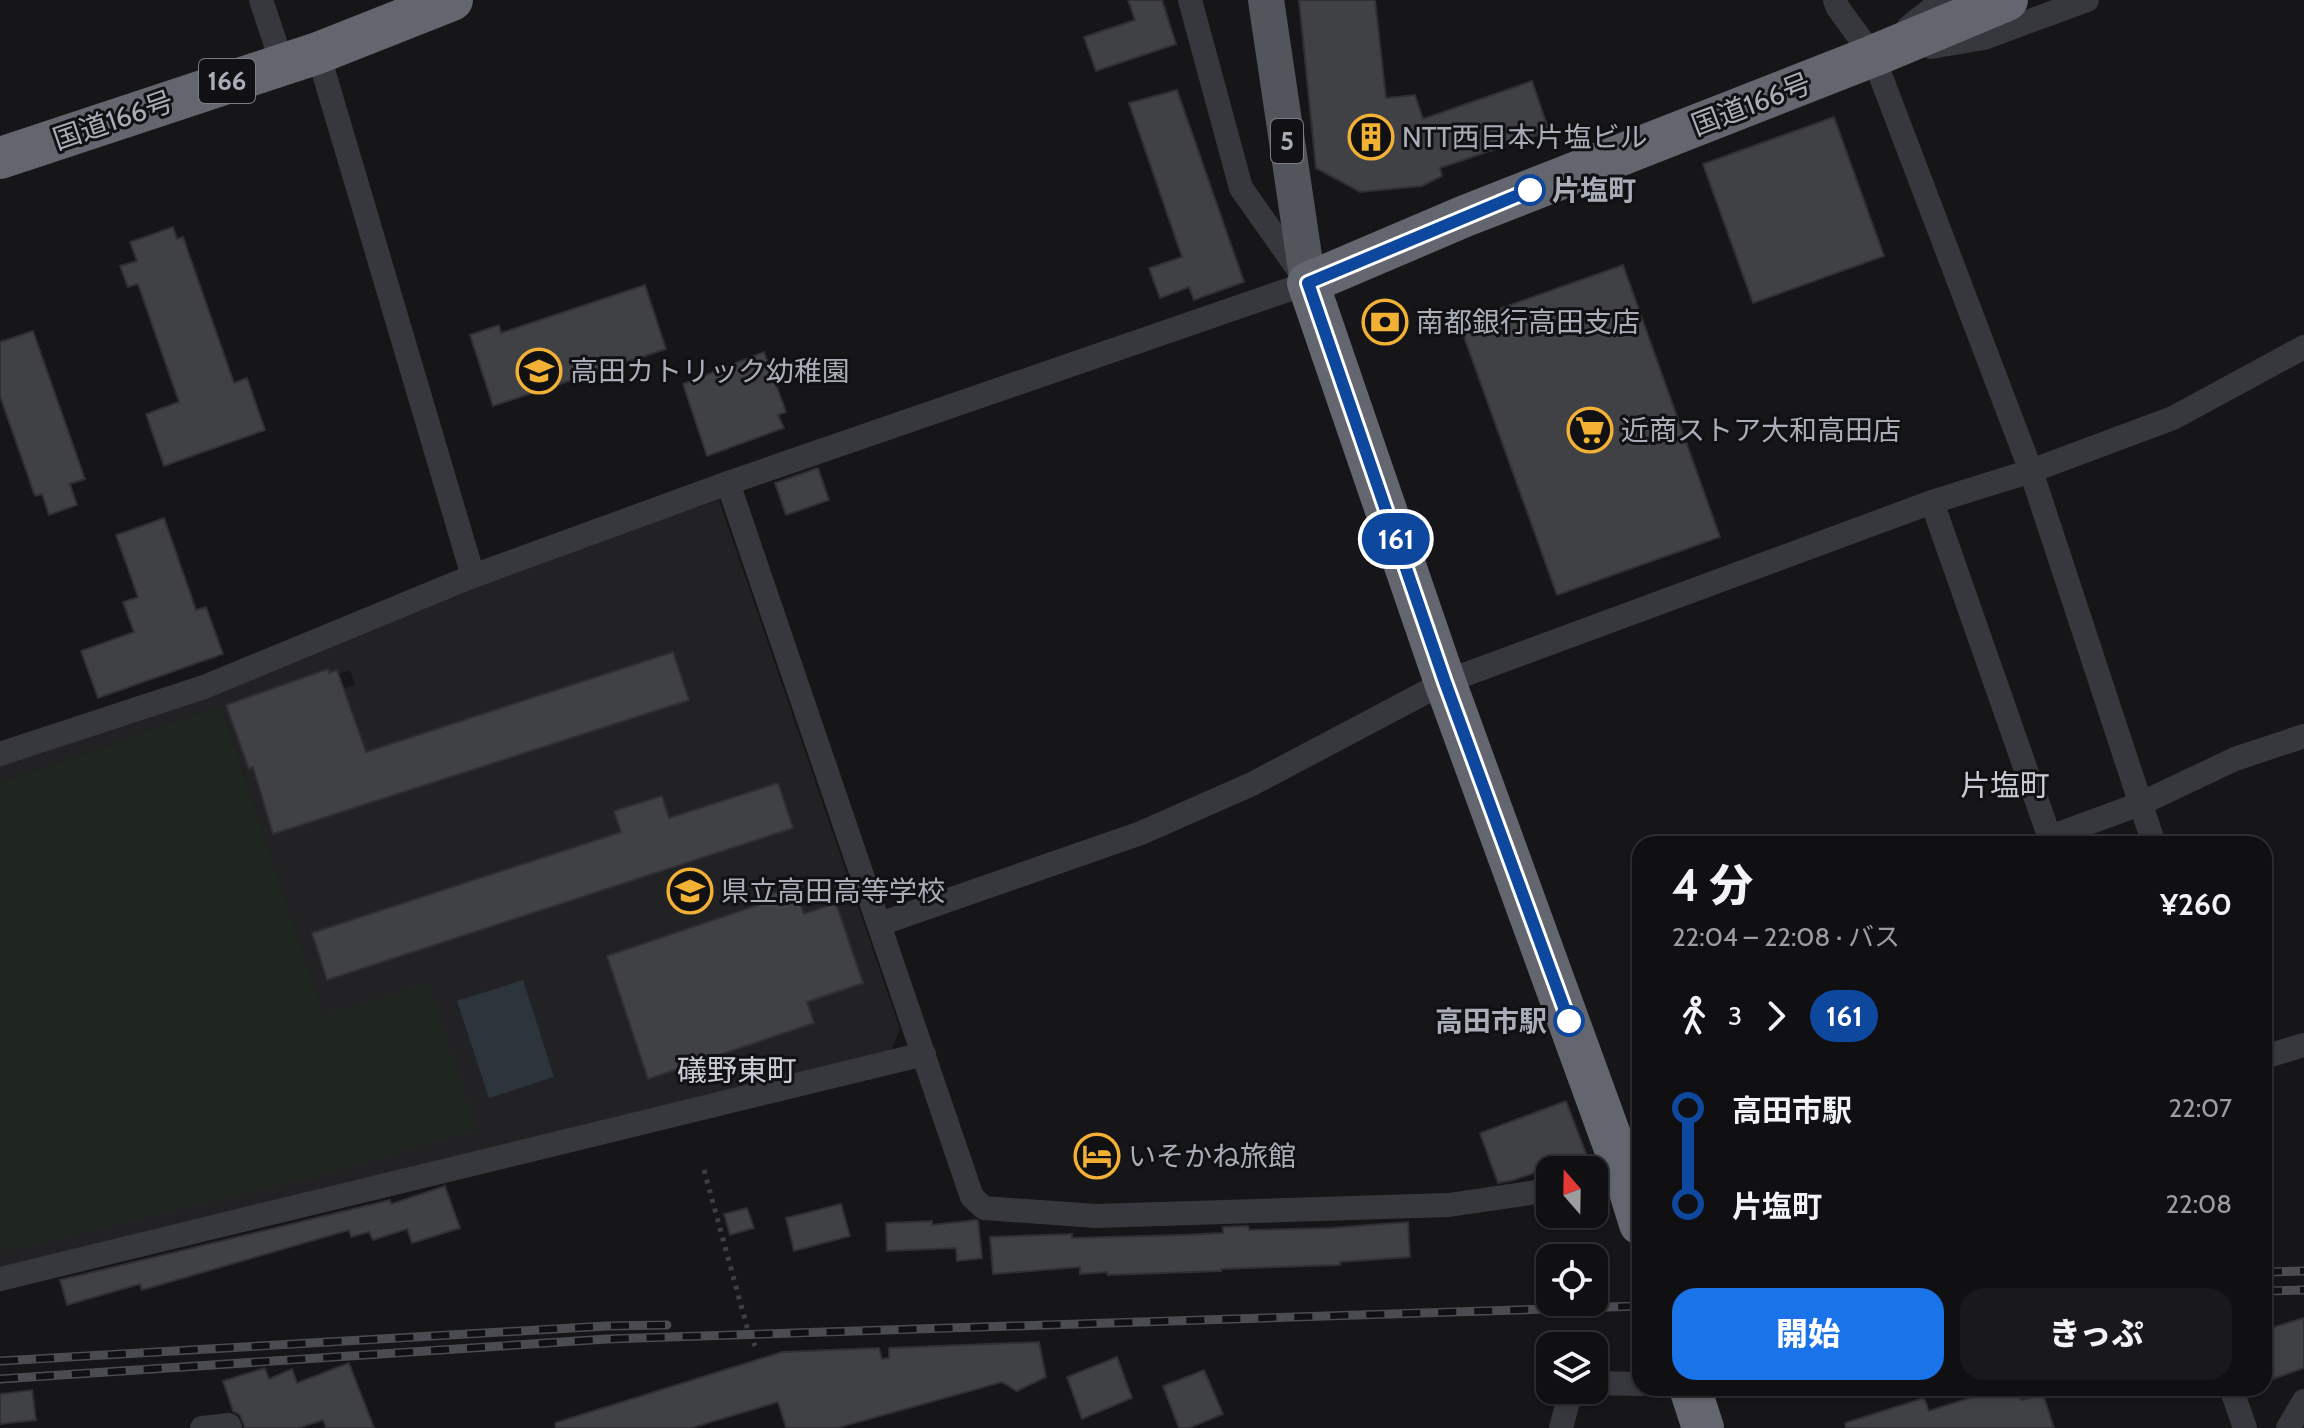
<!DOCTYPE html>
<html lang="ja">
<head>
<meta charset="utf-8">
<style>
  body { margin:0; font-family:Cabin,"Noto Sans JP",sans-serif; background:#19191b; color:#f1f3f6; height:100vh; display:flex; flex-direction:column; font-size:30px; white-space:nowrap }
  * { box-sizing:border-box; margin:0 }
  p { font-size:26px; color:#9c9d9f }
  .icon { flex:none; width:44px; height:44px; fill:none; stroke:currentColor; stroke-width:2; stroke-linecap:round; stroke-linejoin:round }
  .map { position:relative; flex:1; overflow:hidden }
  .sheet { position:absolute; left:1632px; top:836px; width:640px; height:560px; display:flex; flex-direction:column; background:#101012; border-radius:24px; box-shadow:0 2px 6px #0004,0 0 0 2px #303032 }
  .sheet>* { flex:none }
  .badge { padding:0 16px; border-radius:26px; font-size:28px; line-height:52px }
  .needle { width:52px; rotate:340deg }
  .tools { position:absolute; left:1536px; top:1156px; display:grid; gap:16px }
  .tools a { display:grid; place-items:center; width:72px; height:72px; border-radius:16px; background:#101012; box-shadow:0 2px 6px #0004,0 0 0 2px #303032; font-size:40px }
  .map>.badge { position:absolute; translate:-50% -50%; box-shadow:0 0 0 4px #fff }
  .legs { display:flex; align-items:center; gap:12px; height:88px; padding:0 40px; font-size:26px }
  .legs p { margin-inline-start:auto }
  .head { display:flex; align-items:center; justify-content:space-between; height:136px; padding:0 40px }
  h1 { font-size:44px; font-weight:800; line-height:60px }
  .cta { display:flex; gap:16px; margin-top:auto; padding:16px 40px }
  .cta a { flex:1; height:92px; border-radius:24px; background:#1a73e8; color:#fff; font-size:32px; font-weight:800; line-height:92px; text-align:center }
  .cta a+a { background:#19191b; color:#f1f3f6 }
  ul { padding:0 40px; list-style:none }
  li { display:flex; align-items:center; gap:28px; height:96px; font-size:30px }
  li i { display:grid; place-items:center; width:12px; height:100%; margin:0 10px; background:currentColor }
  li i::after { content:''; width:20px; height:20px; margin:-10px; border:6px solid; border-radius:50%; background:#101012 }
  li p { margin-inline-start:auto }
  li:first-child i { background:linear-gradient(#0000 50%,currentColor 0) }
  li:last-child i { background:linear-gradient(currentColor 50%,#0000 0) }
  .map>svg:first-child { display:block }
  .built { fill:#222225; fill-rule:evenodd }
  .green { fill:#1e261f }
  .water { fill:#2c353c }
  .building { fill:#404145; stroke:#303034; stroke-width:2 }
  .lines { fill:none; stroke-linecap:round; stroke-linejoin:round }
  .path { stroke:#3d3f44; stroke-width:5; stroke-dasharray:4 6; stroke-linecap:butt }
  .street { stroke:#37383d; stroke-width:24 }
  .primary { stroke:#53555c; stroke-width:36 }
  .highway { stroke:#63666e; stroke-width:42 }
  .rail-casing { stroke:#4a4c52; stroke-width:9 }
  .rail { stroke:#111113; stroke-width:6; stroke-dasharray:18; stroke-linecap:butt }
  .line-1-casing { stroke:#fff; stroke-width:18 }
  .line-1 { stroke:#0e479e; stroke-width:12 }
  .stop-1-dot { fill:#fff; stroke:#0e479e; stroke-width:4 }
  .labels { text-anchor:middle; stroke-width:6; stroke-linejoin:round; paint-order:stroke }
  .shield { fill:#111113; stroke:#7b7e86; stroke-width:2 }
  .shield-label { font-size:26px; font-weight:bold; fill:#a8adb8 }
  .street-label { font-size:28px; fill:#a8adb8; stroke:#111113 }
  .poi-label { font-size:28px; fill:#a8adb8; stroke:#111113; text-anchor:start }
  .stop-label { font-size:28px; font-weight:bold; fill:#a8adb8; stroke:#111113; text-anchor:start }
  .neighbourhood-label { font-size:30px; fill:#c9ccd4; stroke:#111113 }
</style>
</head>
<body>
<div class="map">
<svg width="2304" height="1428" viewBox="0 0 2304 1428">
  <rect width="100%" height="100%" fill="#161618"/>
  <path class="built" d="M 719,500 L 900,1029 L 891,1051 L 0,1274 L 0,1248 L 4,1251 L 324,1017 L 221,706 L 0,782 L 0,764 L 502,573 ZM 673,652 L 689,699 L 260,786 ZM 327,669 L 329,673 L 338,670 L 340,674 L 350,670 L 355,684 L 343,689 L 226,705 ZM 778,783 L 792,828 L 327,979 L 312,933 L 621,832 L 615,811 L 661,796 L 669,818 ZM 795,887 L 804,914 L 836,903 L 863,983 L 807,1002 L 648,1079 L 607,956 L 770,901 L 769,895 Z"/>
  <polygon class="green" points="221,706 324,1016 429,983 476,1129 324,1175 4,1251 0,1248 0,782"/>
  <polygon class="water" points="523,980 554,1077 489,1098 457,1001"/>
  <g class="building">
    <polygon points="1128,0 1162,0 1176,44 1096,71 1084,37 1135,20"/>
    <polygon points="1299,0 1375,0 1386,98 1415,95 1423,119 1532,81 1549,131 1440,168 1442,176 1422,186 1360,192 1316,168"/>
    <polygon points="1177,90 1244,282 1194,300 1189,287 1160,298 1149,268 1182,257 1129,103"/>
    <polygon points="1834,117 1884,256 1753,303 1703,164"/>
    <polygon points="173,227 177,239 183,237 234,383 247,378 265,430 164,466 146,414 179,402 138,284 128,287 120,266 137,261 130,242"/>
    <polygon points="1623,265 1720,537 1557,595 1459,323"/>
    <polygon points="645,285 666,349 493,406 470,335 499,325 501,333"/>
    <polygon points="33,331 85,479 70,484 77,505 49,515 42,494 35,496 0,396 0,342"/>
    <polygon points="764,352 786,412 778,415 784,428 707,456 683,384"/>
    <polygon points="818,468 829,500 786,515 775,483"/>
    <polygon points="164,518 196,610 206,607 223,654 98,698 81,651 134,632 123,602 138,597 116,535"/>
    <polygon points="673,652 689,700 273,834 253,767 249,769 226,705 328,669 329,673 337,670 366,752"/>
    <polygon points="778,783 793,828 327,980 312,933 621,832 614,811 662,796 669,818"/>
    <polygon points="795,887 804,914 836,903 863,983 807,1002 814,1023 648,1079 607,956 770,901 768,895"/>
    <polygon points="1566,1101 1590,1164 1575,1170 1545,1169 1514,1180 1498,1183 1480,1133"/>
    <polygon points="445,1186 460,1228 412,1243 407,1229 373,1240 369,1232 351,1237 349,1230 142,1290 140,1284 67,1305 60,1280 390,1200 391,1204"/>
    <polygon points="841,1204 850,1236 794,1251 786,1218"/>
    <polygon points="747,1208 754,1228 730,1235 724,1214"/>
    <polygon points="976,1220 978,1221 982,1258 957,1261 956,1248 887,1251 886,1223 932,1221 932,1225"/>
    <polygon points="1408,1222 1410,1257 1340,1262 1340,1265 1221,1269 1221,1271 1108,1275 1107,1272 1080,1274 1080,1267 993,1274 990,1237 1072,1234 1072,1238 1181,1235 1223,1233 1223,1227 1248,1226 1249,1230 1330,1228"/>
    <polygon points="2304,1318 2304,1368 2264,1382 2264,1330"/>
    <polygon points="1039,1342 1046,1377 1017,1391 1002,1382 837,1428 786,1428 778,1402 691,1428 556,1428 555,1423 782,1352 879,1348 882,1359 889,1358 889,1348"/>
    <polygon points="1117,1357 1132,1398 1082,1419 1067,1377"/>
    <polygon points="349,1363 374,1428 326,1428 323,1420 299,1428 245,1428 240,1415 233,1411 223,1381 265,1368 269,1379 292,1369 297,1383"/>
    <polygon points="1204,1370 1223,1414 1189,1428 1179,1428 1163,1386"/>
    <polygon points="2001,1388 2017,1388 2021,1400 2043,1394 2054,1428 1846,1428 1845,1423 1924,1398 1929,1411"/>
    <polygon points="32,1390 36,1420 0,1424 0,1394"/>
  </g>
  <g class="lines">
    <polyline class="path" points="704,1170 747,1327 755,1346"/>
    <g class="street">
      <polyline points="261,0 282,63"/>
      <polyline points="1835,0 1838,8 1873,56 2031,471 2154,844"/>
      <polyline points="1909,27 1943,0"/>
      <polyline points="1931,47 1984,38 2087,0"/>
      <polyline points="318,53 473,576"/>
      <polyline points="728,483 972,1197 984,1208 1096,1216 1449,1205 1550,1190"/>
      <polyline points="1932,502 2052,844"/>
      <polyline points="0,754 204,687 473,576 728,483 1308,283 1241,188 1190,0"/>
      <polyline points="2050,837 2140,804 2235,759 2304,736"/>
      <polyline points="880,924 1141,833 1252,784 1445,682 1932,502 2031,471 2173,418 2304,347"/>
      <polyline points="2264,1057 2304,1045"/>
      <polyline points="1594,1184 1635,1177"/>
      <polyline points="0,1279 924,1054"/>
      <polyline points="1594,1383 1640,1384"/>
      <polyline points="2231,1388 2245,1428"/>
      <polyline points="202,1428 229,1425 230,1428"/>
      <polyline points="1561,1428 1571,1390"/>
      <polyline points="2288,1428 2304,1401"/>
    </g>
    <polyline class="primary" points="1266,0 1308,283"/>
    <g class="highway">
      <polyline points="0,158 318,53 452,0"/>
      <polyline points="1640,1224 1626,1179 1445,682 1308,283 1465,216 1873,56 2007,0"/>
      <polyline points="1690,1388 1703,1428"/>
    </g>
    <g class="rail-casing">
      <g id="rail">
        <polyline points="2264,1272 2304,1271"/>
        <polyline points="2264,1291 2304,1290"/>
        <polyline points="0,1361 606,1326 667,1325"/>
        <polyline points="0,1379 607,1339 1640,1306"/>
      </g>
    </g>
    <use href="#rail" class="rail"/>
  </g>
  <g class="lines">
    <g class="line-1-casing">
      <polyline id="line-1" points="1530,190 1308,283 1445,682 1569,1021"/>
    </g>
    <use href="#line-1" class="line-1"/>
  </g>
  <defs>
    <g id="building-ring" transform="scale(2.3)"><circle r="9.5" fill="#111113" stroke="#f2b134" stroke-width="1.5"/><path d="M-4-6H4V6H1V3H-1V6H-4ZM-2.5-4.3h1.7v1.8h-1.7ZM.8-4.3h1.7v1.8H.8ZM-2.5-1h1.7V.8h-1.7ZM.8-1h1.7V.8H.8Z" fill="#f2b134"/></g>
    <g id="bank-ring" transform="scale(2.3)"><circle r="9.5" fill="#111113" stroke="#f2b134" stroke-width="1.5"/><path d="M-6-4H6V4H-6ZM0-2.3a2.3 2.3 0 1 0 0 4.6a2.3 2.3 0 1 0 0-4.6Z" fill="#f2b134"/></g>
    <g id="school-ring" transform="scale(2.3)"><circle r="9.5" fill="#111113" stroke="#f2b134" stroke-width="1.5"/><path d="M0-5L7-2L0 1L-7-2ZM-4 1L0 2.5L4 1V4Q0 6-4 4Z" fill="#f2b134"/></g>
    <g id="supermarket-ring" transform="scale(2.3)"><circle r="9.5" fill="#111113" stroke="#f2b134" stroke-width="1.5"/><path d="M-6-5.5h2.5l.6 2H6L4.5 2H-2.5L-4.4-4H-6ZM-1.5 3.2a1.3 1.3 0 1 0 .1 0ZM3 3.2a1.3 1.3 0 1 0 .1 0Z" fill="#f2b134"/></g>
    <g id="hotel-ring" transform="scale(2.3)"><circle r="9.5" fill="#111113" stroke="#f2b134" stroke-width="1.5"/><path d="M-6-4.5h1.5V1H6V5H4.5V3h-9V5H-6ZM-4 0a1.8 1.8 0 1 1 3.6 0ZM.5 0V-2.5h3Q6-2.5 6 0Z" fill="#f2b134"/></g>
  </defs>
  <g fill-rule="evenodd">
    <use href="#building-ring" x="1371" y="137"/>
    <use href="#bank-ring" x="1385" y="322"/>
    <use href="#school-ring" x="539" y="371"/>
    <use href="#supermarket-ring" x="1590" y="430"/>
    <use href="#school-ring" x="690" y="891"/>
    <use href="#hotel-ring" x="1097" y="1156"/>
  </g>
  <g class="stop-1-dot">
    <circle cx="1530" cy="190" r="14"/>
    <circle cx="1569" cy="1021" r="14"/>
  </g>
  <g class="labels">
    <g class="shield">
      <rect x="199" y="59" width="56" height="44" rx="6"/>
      <rect x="1271" y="119" width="32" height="44" rx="6"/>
    </g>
    <g class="shield-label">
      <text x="227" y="90">166</text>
      <text x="1287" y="150">5</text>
    </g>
    <g class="street-label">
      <text transform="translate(1751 104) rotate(-21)" y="10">国道166号</text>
      <text transform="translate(113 120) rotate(-19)" y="10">国道166号</text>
    </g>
    <g class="poi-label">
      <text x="1402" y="147">NTT西日本片塩ビル</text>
      <text x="1416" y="332">南都銀行高田支店</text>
      <text x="570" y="381">高田カトリック幼稚園</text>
      <text x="1621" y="440">近商ストア大和高田店</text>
      <text x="721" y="901">県立高田高等学校</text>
      <text x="1128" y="1166">いそかね旅館</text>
    </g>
    <g class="stop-label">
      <text x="1552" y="200">片塩町</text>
      <text x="1547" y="1031" text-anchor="end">高田市駅</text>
    </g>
    <g class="neighbourhood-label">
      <text x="2005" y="796">片塩町</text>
      <text x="737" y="1081">礒野東町</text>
    </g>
  </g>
</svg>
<div class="tools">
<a><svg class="needle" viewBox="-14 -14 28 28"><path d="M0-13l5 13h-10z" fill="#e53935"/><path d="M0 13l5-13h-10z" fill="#9c9d9f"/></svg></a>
<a><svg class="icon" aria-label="locate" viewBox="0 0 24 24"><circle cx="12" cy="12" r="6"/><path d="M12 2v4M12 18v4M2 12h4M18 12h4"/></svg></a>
<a><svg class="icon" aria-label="layers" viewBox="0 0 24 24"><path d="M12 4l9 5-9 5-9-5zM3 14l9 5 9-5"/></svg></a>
</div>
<b class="badge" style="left:1396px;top:539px;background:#0e479e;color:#fff">161</b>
<section class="sheet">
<div class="head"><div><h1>4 分</h1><p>22:04 – 22:08 · バス</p></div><b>¥260</b></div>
<div class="legs"><svg class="icon" aria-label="walk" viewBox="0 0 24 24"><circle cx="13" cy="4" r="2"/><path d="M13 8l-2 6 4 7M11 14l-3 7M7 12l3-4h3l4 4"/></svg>3<svg class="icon" aria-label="forward" viewBox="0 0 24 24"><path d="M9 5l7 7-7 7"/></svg><b class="badge" style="background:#0e479e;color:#fff">161</b></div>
<ul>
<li><i style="color:#0e479e"></i><b>高田市駅</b><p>22:07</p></li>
<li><i style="color:#0e479e"></i><b>片塩町</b><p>22:08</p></li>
</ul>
<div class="cta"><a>開始</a><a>きっぷ</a></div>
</section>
</div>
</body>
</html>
